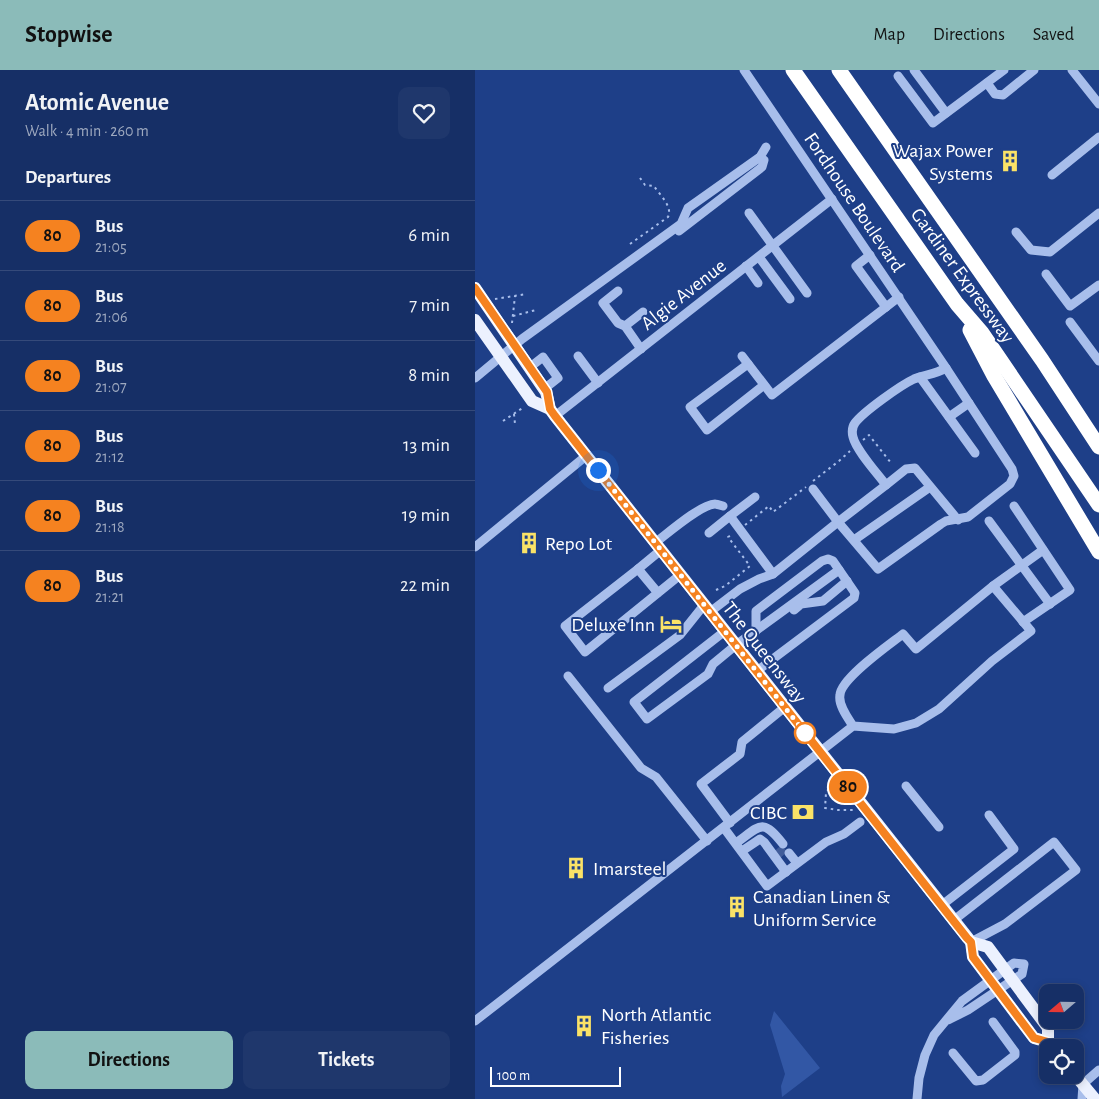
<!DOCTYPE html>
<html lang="en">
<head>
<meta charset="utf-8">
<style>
  body { margin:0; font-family:"Alegreya Sans",sans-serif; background:#1f376c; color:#f1f3f6; height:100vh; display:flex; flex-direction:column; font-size:19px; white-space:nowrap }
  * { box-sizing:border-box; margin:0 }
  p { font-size:16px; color:#9ea9bf }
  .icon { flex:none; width:28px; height:28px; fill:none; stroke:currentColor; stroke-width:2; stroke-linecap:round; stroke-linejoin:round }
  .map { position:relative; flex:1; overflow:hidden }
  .drawer { display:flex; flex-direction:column; background:#162f66; width:475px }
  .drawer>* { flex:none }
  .badge { padding:0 10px; border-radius:16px; font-size:18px; line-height:32px }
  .needle { width:32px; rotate:250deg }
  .fabs { position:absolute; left:564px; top:914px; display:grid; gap:10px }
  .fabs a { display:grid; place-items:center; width:45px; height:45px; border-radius:10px; background:#162f66; box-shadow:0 2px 8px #0003,0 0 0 1px #354a7a; font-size:25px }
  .scale { position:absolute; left:15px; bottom:12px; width:131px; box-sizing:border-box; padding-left:5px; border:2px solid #fff; border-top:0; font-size:14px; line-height:18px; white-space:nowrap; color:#fff; -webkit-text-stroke:4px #1e3f88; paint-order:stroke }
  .you { position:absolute; width:25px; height:25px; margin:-12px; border:4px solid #fff; border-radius:50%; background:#1a73e8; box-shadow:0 0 0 8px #1a73e833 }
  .map>.badge { position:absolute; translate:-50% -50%; box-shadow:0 0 0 2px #fff }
  h2 { padding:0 25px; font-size:19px; line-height:45px }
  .round { display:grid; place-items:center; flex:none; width:52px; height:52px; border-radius:10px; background:#1f376c }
  .head { display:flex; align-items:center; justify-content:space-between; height:85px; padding:0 25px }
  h1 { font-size:24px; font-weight:600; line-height:38px }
  .cta { display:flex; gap:10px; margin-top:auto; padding:10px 25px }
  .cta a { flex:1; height:58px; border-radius:10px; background:#8bbbb9; color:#111; font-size:20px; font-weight:600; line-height:58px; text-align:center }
  .cta a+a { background:#1f376c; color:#f1f3f6 }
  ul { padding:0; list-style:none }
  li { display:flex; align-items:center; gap:15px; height:70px; padding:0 25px; border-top:1px solid #354a7a }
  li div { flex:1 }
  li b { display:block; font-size:19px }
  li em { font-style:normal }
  li .badge { min-width:55px; font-weight:700; text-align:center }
  header { display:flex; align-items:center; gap:30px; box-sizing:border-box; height:70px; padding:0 25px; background:#8bbbb9; color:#111 }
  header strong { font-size:24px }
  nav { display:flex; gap:28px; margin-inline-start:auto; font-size:18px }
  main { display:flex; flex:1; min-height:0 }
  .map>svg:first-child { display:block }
  .green { fill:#3257a5 }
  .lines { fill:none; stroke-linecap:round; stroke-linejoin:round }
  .minor-tunnel { stroke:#405c9a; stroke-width:9; stroke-dasharray:9 4.5; stroke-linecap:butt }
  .path { stroke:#a8beeb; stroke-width:2; stroke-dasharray:2.5 4; stroke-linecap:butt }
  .minor { stroke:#a8beeb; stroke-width:9 }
  .major { stroke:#ecf1fe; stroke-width:12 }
  .highway { stroke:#fff; stroke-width:15 }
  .line-casing { stroke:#fff; stroke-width:11 }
  .line { stroke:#f58220; stroke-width:8 }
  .walk { stroke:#fff; stroke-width:5; stroke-dasharray:0 9 }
  .stop-dot { fill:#fff; stroke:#f58220; stroke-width:2.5 }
  .labels { text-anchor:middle; stroke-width:4; stroke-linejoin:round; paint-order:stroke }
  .poi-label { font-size:20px; fill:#fff; stroke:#1e3f88; text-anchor:start }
  .street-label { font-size:20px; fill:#fff; stroke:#1e3f88 }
</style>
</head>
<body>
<header>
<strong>Stopwise</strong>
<nav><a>Map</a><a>Directions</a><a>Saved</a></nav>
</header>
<main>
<section class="drawer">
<div class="head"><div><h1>Atomic Avenue</h1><p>Walk · 4 min · 260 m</p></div><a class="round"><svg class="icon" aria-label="heart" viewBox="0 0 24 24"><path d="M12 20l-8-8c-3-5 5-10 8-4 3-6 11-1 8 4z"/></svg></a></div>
<h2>Departures</h2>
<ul>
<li><span class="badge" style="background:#f58220;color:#111">80</span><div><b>Bus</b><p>21:05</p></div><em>6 min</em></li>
<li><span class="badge" style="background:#f58220;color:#111">80</span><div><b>Bus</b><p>21:06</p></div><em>7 min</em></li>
<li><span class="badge" style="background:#f58220;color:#111">80</span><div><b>Bus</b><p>21:07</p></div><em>8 min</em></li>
<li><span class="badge" style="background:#f58220;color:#111">80</span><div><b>Bus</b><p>21:12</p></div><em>13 min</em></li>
<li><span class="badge" style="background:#f58220;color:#111">80</span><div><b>Bus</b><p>21:18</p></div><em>19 min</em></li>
<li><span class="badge" style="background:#f58220;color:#111">80</span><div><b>Bus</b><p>21:21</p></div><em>22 min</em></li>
</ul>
<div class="cta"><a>Directions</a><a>Tickets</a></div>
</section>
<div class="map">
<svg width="624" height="1029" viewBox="0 0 624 1029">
  <rect width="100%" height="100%" fill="#1e3f88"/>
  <polygon class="green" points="299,941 345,998 307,1027 306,1016 310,1004 295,955"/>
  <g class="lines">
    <polyline class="minor-tunnel" points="303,778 310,786"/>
    <g class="path">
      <path d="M 155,174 L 193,147 C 198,137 185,125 179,116 L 170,115 L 165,108"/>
      <polyline points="20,229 52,224"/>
      <polyline points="38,246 61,240"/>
      <polyline points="37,253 40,226"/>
      <polyline points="39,344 40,354"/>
      <polyline points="28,351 49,337"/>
      <polyline points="388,370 394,365 416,393"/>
      <polyline points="338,411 364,391 375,381"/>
      <polyline points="270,455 294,436 298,442 331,417"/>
      <polyline points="241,520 250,516 275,496 253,467 258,464"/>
      <polyline points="357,713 351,723 350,738 363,740 379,740"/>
    </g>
    <g class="minor">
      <polyline points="269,0 471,298 537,399 539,406 535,414 493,447 471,451 466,454 403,499 363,452 411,415"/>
      <polyline points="439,0 471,43"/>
      <polyline points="597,0 624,34"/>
      <polyline points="423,6 458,53 529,0"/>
      <polyline points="512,13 520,24 528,25 559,0"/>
      <polyline points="577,105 624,67"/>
      <polyline points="274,143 332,223"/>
      <polyline points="204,161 287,97 289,90"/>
      <polyline points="541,162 556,180 575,182 624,143"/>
      <polyline points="395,185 381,196 411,237"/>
      <polyline points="284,187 315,229"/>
      <polyline points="271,196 283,213"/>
      <polyline points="571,204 595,236 624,215"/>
      <polyline points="143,221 128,233 143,253 150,256 166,279"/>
      <polyline points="595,252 624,291"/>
      <polyline points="150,256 168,242"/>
      <polyline points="103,286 123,313"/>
      <polyline points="267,286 297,325 424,227"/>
      <polyline points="273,294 215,337 232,360 289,315"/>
      <polyline points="54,298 68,287 83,308 69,319"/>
      <path d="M 471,298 C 459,305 451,304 439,309 C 426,315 388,342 380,353 C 377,357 377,363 378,367 C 381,380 402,403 411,415 L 431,399 L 440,398 L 483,450"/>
      <polyline points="445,307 500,383"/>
      <polyline points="0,308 47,269 206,154 213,138 285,87 291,77"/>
      <polyline points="80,346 357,129"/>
      <polyline points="474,347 494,333"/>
      <polyline points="539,436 595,520 548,552"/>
      <polyline points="255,446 280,427"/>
      <polyline points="514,451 575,534"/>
      <polyline points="234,463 255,446 298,504"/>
      <polyline points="379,470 455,417"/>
      <path d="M 180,473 C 192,464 226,434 240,434 C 241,434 248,436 248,436"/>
      <polyline points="0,477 111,386"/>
      <polyline points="163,499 186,480"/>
      <polyline points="518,516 568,480"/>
      <polyline points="183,523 163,499 90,556 110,582 205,505"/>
      <polyline points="319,540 326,534 348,531 372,511"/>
      <polyline points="235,542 265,519 284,509 298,504 363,452 338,419"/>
      <polyline points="250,561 159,632 172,649 233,604 238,594 261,575 364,500"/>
      <polyline points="281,561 281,541 347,491 353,489 358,491 380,523 379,528 282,601"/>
      <polyline points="93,606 166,698 181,707 232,771"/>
      <polyline points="133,618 205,565 229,535"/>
      <polyline points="431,716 464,757"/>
      <polyline points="255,753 226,714 265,684 267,672 310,637"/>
      <polyline points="249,758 292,816 351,772 369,764 385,752"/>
      <path d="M 261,773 C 285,756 287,747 308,774"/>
      <polyline points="267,781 285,769 289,772 311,802"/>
      <polyline points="314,783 322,793"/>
      <polyline points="467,835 539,779 514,745"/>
      <polyline points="479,850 579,772 601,800 530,854 496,872"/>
      <path d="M 0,951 L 378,656 L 419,659 L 441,653 L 464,639 L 517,591 L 556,561 L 518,516 L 441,579 L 428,564 C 414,575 366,608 365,625 C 363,635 373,648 378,656"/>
      <polyline points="478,983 501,1011 508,1010 540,985 540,982 518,952"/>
      <polyline points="442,1029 444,1008 450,985 459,965 487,931 539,893 549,894 547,904 493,940 473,950"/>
      <polyline points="607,1029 608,1014 624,1000"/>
    </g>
    <g class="major">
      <polyline points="0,218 71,322 75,339 80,346 493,868 496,872 498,887 559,968 573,972 577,978"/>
      <polyline points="0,250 57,331 75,339"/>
      <polyline points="496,872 513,877 573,958 573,972"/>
      <polyline points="600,1005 620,1029"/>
    </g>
    <g class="highway">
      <polyline points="318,0 482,234 507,263 624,435"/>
      <polyline points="364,0 567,290 624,377"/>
      <polyline points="495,260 519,306 624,482"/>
    </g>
  </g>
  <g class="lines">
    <g class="line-casing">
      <polyline id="line" points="0,218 72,322 75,339 80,346 492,868 496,872 498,887 559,968 573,972 577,978"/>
    </g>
    <use href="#line" class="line"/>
    <polyline class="walk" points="123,400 330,663"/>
  </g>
  <defs>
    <g id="building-bare" transform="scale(1.725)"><path d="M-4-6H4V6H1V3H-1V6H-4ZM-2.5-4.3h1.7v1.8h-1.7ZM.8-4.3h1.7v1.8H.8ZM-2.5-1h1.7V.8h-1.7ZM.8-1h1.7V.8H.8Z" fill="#fae267" stroke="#1e3f88" stroke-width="2.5" paint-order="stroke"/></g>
    <g id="hotel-bare" transform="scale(1.725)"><path d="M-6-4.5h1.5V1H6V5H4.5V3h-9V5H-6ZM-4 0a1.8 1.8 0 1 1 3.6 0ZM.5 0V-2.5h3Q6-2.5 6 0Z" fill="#fae267" stroke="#1e3f88" stroke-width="2.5" paint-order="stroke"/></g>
    <g id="bank-bare" transform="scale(1.725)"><path d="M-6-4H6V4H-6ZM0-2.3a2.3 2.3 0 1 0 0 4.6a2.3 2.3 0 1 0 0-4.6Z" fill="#fae267" stroke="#1e3f88" stroke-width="2.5" paint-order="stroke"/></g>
  </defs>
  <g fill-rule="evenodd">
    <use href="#building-bare" x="535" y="91"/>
    <use href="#building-bare" x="54" y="473"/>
    <use href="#hotel-bare" x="196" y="554"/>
    <use href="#bank-bare" x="328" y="742"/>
    <use href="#building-bare" x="101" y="798"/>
    <use href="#building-bare" x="262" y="837"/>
    <use href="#building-bare" x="109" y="956"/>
  </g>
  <circle class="stop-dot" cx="330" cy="663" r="10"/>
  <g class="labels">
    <g class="poi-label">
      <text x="518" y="87" text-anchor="end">Wajax Power<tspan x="518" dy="23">Systems</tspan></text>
      <text x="70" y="480">Repo Lot</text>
      <text x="180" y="561" text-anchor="end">Deluxe Inn</text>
      <text x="312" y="749" text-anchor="end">CIBC</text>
      <text x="118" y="805">Imarsteel</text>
      <text x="278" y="833">Canadian Linen &amp;<tspan x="278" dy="23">Uniform Service</tspan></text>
      <text x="126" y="951">North Atlantic<tspan x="126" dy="23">Fisheries</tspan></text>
    </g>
    <g class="street-label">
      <text transform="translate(380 132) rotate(56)" y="7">Fordhouse Boulevard</text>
      <text transform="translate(488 205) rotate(54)" y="7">Gardiner Expressway</text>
      <text transform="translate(208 224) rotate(-38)" y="7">Algie Avenue</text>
      <text transform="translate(290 582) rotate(52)" y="7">The Queensway</text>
    </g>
  </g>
</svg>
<div class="fabs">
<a><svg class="needle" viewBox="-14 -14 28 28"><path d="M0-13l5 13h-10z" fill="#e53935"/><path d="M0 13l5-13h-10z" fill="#9ea9bf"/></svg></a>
<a><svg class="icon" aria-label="locate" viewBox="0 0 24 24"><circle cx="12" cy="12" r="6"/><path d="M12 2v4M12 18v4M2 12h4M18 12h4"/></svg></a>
</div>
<div class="scale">100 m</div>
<div class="you" style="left:123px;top:400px"></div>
<b class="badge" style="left:373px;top:717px;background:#f58220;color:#111">80</b>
</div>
</main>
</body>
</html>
